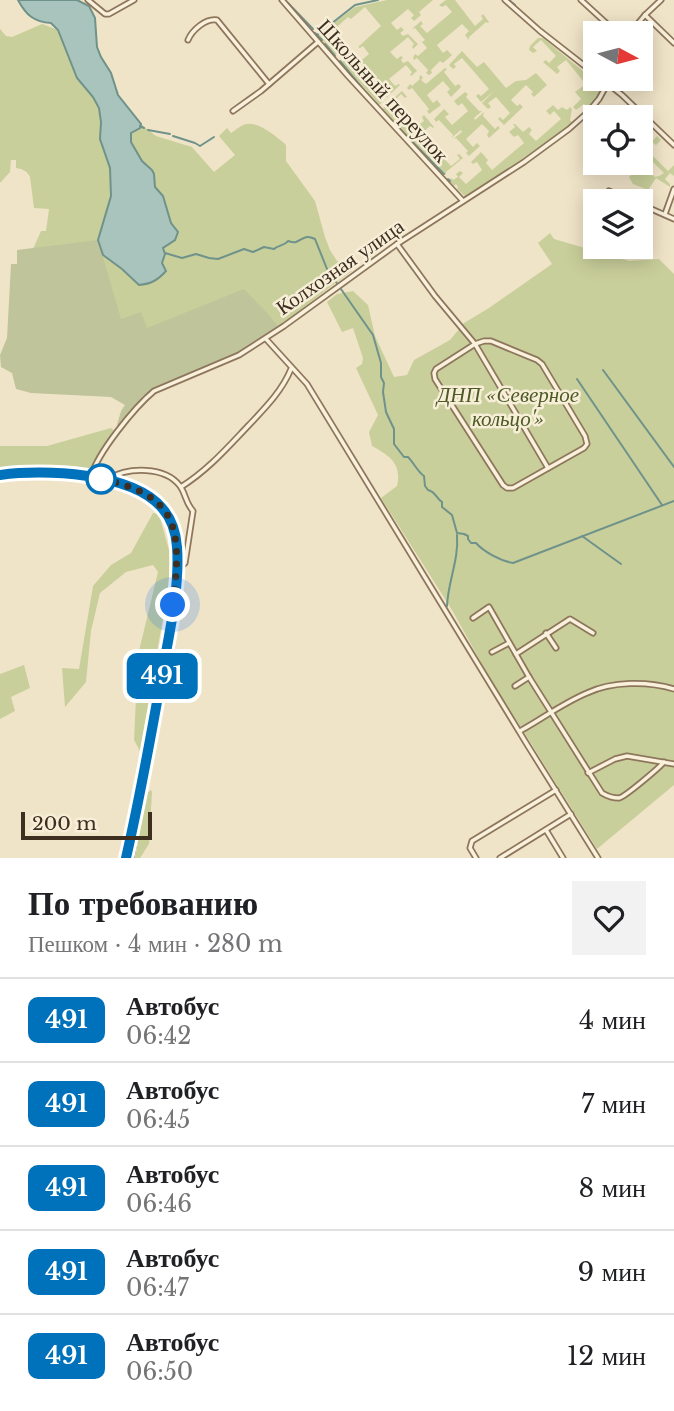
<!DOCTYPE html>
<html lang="ru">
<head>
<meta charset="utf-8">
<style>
  body { margin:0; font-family:"Libre Baskerville",serif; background:#f2f2f2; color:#202124; height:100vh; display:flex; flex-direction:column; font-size:26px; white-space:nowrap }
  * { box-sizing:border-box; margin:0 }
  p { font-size:23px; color:#757577 }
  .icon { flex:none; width:38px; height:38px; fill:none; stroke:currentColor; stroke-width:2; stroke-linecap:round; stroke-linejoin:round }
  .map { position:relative; height:858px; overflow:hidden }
  .side { display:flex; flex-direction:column; background:#fff; flex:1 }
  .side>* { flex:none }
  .badge { padding:0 14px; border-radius:10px; font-size:24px; line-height:46px }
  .needle { width:46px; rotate:97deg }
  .fabs { position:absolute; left:583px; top:21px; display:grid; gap:14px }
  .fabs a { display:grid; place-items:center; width:70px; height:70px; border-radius:0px; background:#fff; box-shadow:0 4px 18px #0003; font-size:35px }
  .scale { position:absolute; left:21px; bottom:18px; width:131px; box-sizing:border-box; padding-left:7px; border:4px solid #3d2e20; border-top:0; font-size:19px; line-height:24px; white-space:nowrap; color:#3d2e20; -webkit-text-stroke:5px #f7eed8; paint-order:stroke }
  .you { position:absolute; width:35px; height:35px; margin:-18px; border:5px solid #fff; border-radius:50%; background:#1a73e8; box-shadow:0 0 0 10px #1a73e833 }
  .map>.badge { position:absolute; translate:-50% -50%; box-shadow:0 0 0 4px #fff }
  .round { display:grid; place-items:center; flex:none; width:74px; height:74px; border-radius:0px; background:#f2f2f2 }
  .headline { display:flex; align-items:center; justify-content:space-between; height:119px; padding:0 28px }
  h1 { font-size:33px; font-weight:600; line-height:52px }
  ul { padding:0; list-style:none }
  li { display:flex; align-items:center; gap:21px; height:84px; padding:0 28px; border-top:2px solid #e0e0e0 }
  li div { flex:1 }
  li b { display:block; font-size:26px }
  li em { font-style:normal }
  li .badge { min-width:77px; font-weight:700; text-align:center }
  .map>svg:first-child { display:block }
  .green { fill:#c9cf9b }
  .cemetery { fill:#bfc49a }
  .water { fill:#a9c4bc; stroke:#6f938a; stroke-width:2 }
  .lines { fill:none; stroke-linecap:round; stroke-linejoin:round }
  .stream { stroke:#6f938a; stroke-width:2 }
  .minor-casing { stroke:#8d765c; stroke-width:7 }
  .secondary-casing { stroke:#6f573f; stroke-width:9 }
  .minor { stroke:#faf1dc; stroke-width:3.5 }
  .secondary { stroke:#faf1dc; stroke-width:5 }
  .line-casing { stroke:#fff; stroke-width:16 }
  .line { stroke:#0072bc; stroke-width:10 }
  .walk { stroke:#3d2e20; stroke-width:7; stroke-dasharray:0 12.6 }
  .stop-dot { fill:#fff; stroke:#0072bc; stroke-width:3.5 }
  .labels { text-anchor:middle; stroke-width:5; stroke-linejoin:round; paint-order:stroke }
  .street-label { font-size:21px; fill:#3d2e20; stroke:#f7eed8 }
  .park-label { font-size:21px; font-style:italic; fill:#4d5a26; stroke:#f7eed8 }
</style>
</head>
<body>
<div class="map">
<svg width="674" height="858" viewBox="0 0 674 858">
  <rect width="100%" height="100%" fill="#f0e4c8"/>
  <g class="green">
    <polygon points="387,0 433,0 419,12 421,15 414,21 411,18 414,15 408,9 391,23 397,30 401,27 404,30 400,33 403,36 408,34 418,44 413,49 412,47 414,44 408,37 390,52 397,59 401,56 403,58 401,60 403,63 408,61 417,71 411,76 410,75 412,72 406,65 389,79 395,86 399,84 400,85 387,97 379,91 376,95 382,102 379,105 342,62 347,56 349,57 346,60 352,68 369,54 363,46 360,48 358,47 381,26 365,7 351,19 348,17 330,33 332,36 330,38 338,47 341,45 343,48 335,55 318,35 355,7"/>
    <polygon points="446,0 455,0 475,26 483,19 481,16 483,14 489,22 488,23 486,22 469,37 469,40 465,35 469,31 462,24 437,45 443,53 447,50 452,55 443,63 440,61 431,70 432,73 429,75 426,73 428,70 417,58 414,60 413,58 415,54 418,56 427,48 422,42 425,40 415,28 412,29 421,21 423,24 420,26 427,33 452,12 446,5 442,7 439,5"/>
    <path d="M 42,24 L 58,30 L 77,78 L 93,97 L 99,108 L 101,122 L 100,139 L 110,168 L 155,186 L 154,174 L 152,170 L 142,161 L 131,142 L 131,132 L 140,128 L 141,124 L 156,136 L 192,147 L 214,172 L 235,155 L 219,136 L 227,128 L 231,133 C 236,130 241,125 246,124 C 258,121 277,137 286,145 L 286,161 L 315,201 L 325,237 L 330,250 L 337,261 L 344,264 L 352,271 C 313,298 279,331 238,353 C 212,367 184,376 157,386 L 149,392 L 33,249 L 41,231 L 46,231 L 49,209 L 34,208 L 30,177 C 27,171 23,169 16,168 L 16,160 L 11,160 L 10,172 L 0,183 L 0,29 L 6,36 L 12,37 Z"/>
    <polygon points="538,38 543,38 590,77 584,82 566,60 557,67 560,71 557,74 543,62 546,60 549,63 556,56 541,40 533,47 537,51 533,53 529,50 530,46"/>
    <polygon points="462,51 477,67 484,62 506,88 516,81 526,80 536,73 547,85 534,97 531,94 533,92 526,85 511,100 517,106 520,104 523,107 504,125 498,119 500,117 503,120 510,113 496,97 488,103 491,107 488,109 482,103 494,91 481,102 476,96 478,94 481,96 489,89 462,58 454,64 456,67 453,69 449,65"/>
    <polygon points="445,68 447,69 444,72 455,86 459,84 461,87 451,97 447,92 450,89 443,81 427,95 433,103 437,100 441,105 429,114 427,111 429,109 412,88 409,90 407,88 410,84 412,86 420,79 419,77 421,75 423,78 421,80 426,84"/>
    <polygon points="594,78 604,87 589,109 584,104 576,110 573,107 581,99 575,92"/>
    <polygon points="402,91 407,97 405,98 401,94 393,102 415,128 424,121 422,117 424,115 434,127 433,128 430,126 421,134 451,166 460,159 457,155 459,154 463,158 446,172 446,175 382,109"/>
    <polygon points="465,92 468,94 466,97 479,111 482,111 474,118 475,120 484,112 483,116 495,129 498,126 500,128 489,138 487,135 489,131 482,124 466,139 473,147 477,143 480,146 469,156 466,153 468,151 456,138 453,139 462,132 461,130 451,138 453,135 439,120 436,122 434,119 444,109 449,114 445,117 452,125 468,111 462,103 458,106 454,101"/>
    <polygon points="553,105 558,110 562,107 567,110 570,107 572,109 570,120 573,124 466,197 457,189 458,187 456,184 454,186 449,180 451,178 453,180 458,177 456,174 460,171 463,173 459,177 466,184 482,170 477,162 473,164 471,162 481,152 488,160 486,163 492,170 524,143 518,135 514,137 509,132 515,127 513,124 515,124 523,132 529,127 532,130 529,134 536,141 561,119 554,111 550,115 546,111"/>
    <polygon points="657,136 661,140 656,145 652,142 646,149 668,171 674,165 674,176 670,173 665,179 670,184 670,187 656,178 648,190 633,184 629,177 643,164 655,177 659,176 664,173 651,160 644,149"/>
    <path d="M 550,233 L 554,239 L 629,261 L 659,259 L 674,274 L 674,785 L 597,849 L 487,673 L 452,610 L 381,498 L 397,486 C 402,464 390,456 372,446 L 369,432 L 378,415 L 356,368 L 362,364 L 363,358 L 353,328 L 342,332 L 327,302 L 337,294 L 353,291 L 368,305 L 375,336 L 394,377 L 407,375 L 414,360 L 450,340 L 464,323 L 489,308 L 552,264 L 538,243 Z"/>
    <polygon points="111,428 116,432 91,468 85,471 34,467 0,471 0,446 47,446"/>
    <polygon points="153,513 159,514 169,550 169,583 140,751 134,740 138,655 158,572 153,565 126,572 100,593 91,631 86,682 65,707 62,668 79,669 93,586 111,565 131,553"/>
    <polygon points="24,665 30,688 11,697 15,711 0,719 0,674"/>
    <polygon points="151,790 152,792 149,844 140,858 135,858 147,793"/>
  </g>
  <polygon class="cemetery" points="98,240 121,319 141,312 147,328 244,289 270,316 278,327 239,353 216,364 157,386 143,396 119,427 117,425 121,411 125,405 111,397 31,393 16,389 12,373 1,367 0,355 7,338 11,264 17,264 17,250"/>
  <path class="water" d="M 18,0 L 77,0 L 89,6 L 95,18 L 97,47 L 101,57 L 111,73 L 118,95 L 141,124 L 140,128 L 131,133 L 131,142 L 142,161 L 152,170 L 154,174 L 155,187 L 163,196 L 171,223 L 178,232 L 175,240 L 163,248 L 165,254 L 162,263 L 166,271 C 158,280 151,284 139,285 L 122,269 L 103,255 L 98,240 L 111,196 L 110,168 L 100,139 L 101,122 L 99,108 L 93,97 L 77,78 L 58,30 L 51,23 C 34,22 26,15 18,0 Z"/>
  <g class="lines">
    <g class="stream">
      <polyline points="509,0 515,5"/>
      <polyline points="288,3 313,29"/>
      <polyline points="315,33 322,40"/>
      <polyline points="317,35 355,5 378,0"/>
      <polyline points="325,44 335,56"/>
      <polyline points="340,61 378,107"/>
      <polyline points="391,120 444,174"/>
      <polyline points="140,126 144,128"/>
      <polyline points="148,130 170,134"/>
      <polyline points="173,136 195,143 200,146 214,137"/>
      <polyline points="448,179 450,181"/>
      <path d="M 165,253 L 182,258 L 196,254 L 209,258 L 218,259 L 244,249 L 253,252 L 264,247 L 274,249 C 278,245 284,246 288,241 C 291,242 294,243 296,242 C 304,239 305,234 315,239 L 327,269 L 373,335 L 381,363 L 381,377 L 384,383 L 383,392 L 386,412 L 394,429 L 394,444 L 404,457 L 408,457 C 414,463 417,471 424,476 L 425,486 L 428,490 C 436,492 436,498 442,502 L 442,507 L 452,515 L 457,533 L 464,534 L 468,536 L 468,539 L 471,543 L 476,543 C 484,552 501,561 513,563 L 674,501"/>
      <polyline points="603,370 674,467"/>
      <polyline points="577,379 662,505"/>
      <polyline points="582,536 621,564"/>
      <path d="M 447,606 C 448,581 459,560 457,535"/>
    </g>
    <g class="minor-casing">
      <g id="minor">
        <polyline points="88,0 105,14 109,14 134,0"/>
        <polyline points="282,0 348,76 463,201"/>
        <polyline points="505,0 540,31 595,74"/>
        <polyline points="581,0 617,33"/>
        <polyline points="645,15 674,43"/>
        <polyline points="630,33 645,15 661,0"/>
        <path d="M 188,40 C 192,30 206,18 217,20 L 269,84"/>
        <polyline points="602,79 622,95 674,145"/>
        <polyline points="233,111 261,91 318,42"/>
        <polyline points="609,191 633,201"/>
        <polyline points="640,204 674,219"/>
        <polyline points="665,214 674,189"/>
        <polyline points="397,244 435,296 475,344 548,468"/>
        <polyline points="266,339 307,384 528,746 598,858"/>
        <polygon points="484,341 491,341 537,360 542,364 585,436 587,444 584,448 513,488 507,488 503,485 435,379 434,373 436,369 475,344"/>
        <path d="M 91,477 C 97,453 135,407 154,391 L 239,355 L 284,326 L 397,244 L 524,162 L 569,129 L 588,112 L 599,99 L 610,79"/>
        <path d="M 108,479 C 128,467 165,466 180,486 C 186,494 185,502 193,511 L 185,563 L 178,569"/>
        <path d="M 181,487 C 208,470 227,448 249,425 C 265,408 282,391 291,369"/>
        <path d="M 473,618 L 489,607 L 529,677 L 602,793 C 607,796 613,798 619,798 C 625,797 660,767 664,762"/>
        <polyline points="546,633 556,648"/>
        <polyline points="492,652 509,643"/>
        <polyline points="516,654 570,619 593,633"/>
        <polyline points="515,686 529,677"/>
        <path d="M 520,731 C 542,719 563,703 587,693 C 612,681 648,681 674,689"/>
        <polyline points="588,773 615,759 627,756 674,764"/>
        <polyline points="546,830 563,858"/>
        <polyline points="476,858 470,848 472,841 556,790"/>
        <polyline points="500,858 571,814"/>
      </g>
    </g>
    <g class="secondary-casing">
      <g id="secondary">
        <path d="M 0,475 C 37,469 108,473 142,491 C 154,498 165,508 171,521 C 182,546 176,574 173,600 C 169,641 161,681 154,721 C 146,767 138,812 130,858"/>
        <polyline points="126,858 129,845"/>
      </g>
    </g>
    <use href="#minor" class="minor"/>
    <use href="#secondary" class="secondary"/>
  </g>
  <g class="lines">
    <g class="line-casing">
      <path id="line" d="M 0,475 C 43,469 132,472 162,508 C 171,518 176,533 177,547 C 180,587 169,635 162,674 C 151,736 140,797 126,858"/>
    </g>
    <use href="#line" class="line"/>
    <path class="walk" d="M 101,479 L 96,478 C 180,494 182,528 173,605"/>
  </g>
  <circle class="stop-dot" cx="101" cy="479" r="14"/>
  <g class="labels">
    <g class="street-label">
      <text transform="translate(383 91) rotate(48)" y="7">Школьный переулок</text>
      <text transform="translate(340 267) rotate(-35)" y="7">Колхозная улица</text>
    </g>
    <g class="park-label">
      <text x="508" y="402">ДНП «Северное<tspan x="508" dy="24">кольцо'»</tspan></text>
    </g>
  </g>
</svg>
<div class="fabs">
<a><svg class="needle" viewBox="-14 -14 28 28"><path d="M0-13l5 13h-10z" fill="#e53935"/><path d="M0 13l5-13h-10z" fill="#757577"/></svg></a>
<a><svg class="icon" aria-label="locate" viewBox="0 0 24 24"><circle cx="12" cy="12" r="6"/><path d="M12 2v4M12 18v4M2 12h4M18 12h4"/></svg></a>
<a><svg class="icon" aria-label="layers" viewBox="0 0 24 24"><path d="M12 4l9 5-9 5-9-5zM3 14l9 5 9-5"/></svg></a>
</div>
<div class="scale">200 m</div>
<div class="you" style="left:173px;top:605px"></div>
<b class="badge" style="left:162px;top:676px;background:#0072bc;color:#fff">491</b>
</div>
<section class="side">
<div class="headline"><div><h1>По требованию</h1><p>Пешком · 4 мин · 280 m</p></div><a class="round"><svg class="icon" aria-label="heart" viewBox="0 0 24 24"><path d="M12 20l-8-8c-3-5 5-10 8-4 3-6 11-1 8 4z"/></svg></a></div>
<ul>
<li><span class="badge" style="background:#0072bc;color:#fff">491</span><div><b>Автобус</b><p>06:42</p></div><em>4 мин</em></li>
<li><span class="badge" style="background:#0072bc;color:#fff">491</span><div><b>Автобус</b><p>06:45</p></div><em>7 мин</em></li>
<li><span class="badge" style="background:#0072bc;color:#fff">491</span><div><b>Автобус</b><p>06:46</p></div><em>8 мин</em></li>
<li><span class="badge" style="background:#0072bc;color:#fff">491</span><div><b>Автобус</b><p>06:47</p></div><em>9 мин</em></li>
<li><span class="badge" style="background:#0072bc;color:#fff">491</span><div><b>Автобус</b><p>06:50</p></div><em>12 мин</em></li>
</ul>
</section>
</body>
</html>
